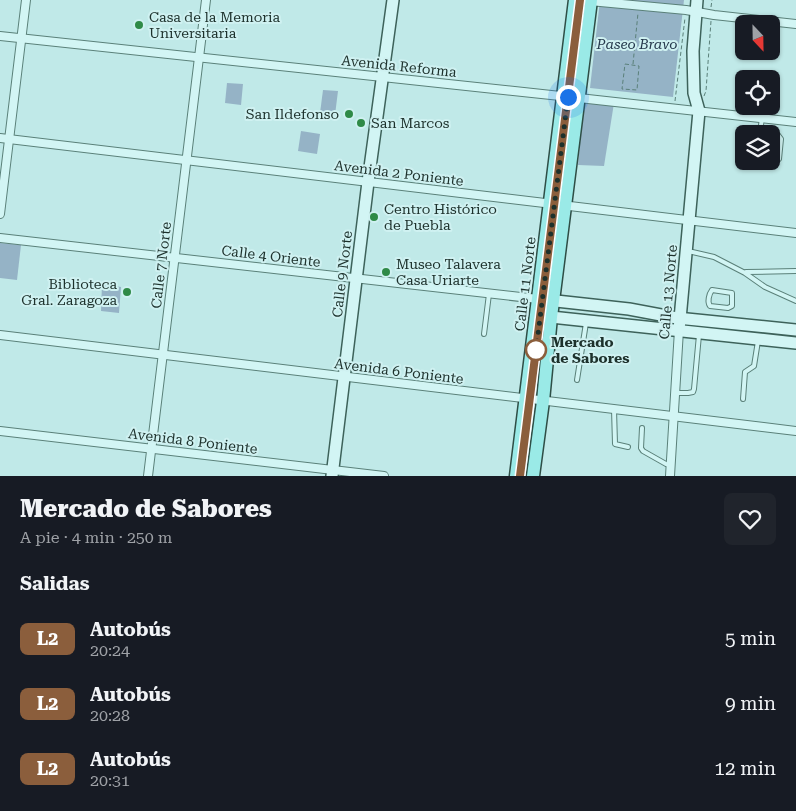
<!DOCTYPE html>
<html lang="es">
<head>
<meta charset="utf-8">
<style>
  body { margin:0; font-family:"Roboto Serif",serif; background:#20242c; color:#f1f3f6; height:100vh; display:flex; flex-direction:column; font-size:19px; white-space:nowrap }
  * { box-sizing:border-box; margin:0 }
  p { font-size:16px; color:#9ea1a6 }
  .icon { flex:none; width:28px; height:28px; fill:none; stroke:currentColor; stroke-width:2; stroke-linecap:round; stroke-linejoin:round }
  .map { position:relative; height:476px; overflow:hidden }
  .sheet { display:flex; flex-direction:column; background:#171b24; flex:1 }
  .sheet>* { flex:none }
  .badge { padding:0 10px; border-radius:8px; font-size:18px; line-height:32px }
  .needle { width:32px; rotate:158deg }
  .tools { position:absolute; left:735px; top:15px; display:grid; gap:10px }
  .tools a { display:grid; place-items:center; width:45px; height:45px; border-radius:8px; background:#171b24; box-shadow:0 1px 4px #0004; font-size:25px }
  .you { position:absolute; width:25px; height:25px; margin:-12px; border:4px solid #fff; border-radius:50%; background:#1a73e8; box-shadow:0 0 0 8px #1a73e833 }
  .map>.badge { position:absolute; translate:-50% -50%; box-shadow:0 0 0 2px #fff }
  h2 { padding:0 20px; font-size:19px; line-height:45px }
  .round { display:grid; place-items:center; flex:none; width:52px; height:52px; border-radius:8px; background:#20242c }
  .headline { display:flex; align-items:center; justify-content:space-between; height:85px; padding:0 20px }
  h1 { font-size:24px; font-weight:800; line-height:38px }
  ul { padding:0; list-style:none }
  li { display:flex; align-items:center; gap:15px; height:65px; padding:0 20px }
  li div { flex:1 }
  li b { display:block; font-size:19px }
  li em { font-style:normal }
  li .badge { min-width:55px; font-weight:700; text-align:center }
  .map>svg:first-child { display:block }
  .green { fill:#95b3c6 }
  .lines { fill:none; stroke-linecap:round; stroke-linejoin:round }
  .lane-casing { stroke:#5a8079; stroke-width:6 }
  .street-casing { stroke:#5a8079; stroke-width:10 }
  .secondary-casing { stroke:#3d625a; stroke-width:14 }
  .primary-casing { stroke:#2e4e46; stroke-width:15 }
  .path { stroke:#5a8079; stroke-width:1; stroke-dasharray:4 2.5; stroke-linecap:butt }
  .lane { stroke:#d2f5f4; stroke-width:4 }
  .street { stroke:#d2f5f4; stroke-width:8 }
  .secondary { stroke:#d2f5f4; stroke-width:11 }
  .primary { stroke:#9aeae7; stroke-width:12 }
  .line-casing { stroke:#fff; stroke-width:11 }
  .line { stroke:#8b5e3c; stroke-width:8 }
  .walk { stroke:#1d312c; stroke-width:5; stroke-dasharray:0 9 }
  .poi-dot { fill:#2f8a47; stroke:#cff1f1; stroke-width:2 }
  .stop-dot { fill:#fff; stroke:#8b5e3c; stroke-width:2.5 }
  .labels { text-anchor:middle; stroke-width:4; stroke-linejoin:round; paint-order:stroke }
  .poi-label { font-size:14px; fill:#1d312c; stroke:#cff1f1; text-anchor:start }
  .park-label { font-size:14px; font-style:italic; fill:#25384c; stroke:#cff1f1 }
  .street-label { font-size:14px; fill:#1d312c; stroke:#cff1f1 }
  .stop-label { font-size:14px; font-weight:bold; fill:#1d312c; stroke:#cff1f1; text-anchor:start }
</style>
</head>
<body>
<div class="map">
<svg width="796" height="476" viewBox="0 0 796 476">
  <rect width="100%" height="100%" fill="#c0e9e8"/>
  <g class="green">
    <polygon points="600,0 684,0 673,97 590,88"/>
    <polygon points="227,83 243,84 241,105 225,103"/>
    <polygon points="323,90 338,91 335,115 320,113"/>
    <polygon points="584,100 614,103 604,166 578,165"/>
    <polygon points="301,131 320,134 317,154 298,151"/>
    <polygon points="0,243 21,245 17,280 0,278"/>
    <polygon points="102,284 121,287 119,313 101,311"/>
  </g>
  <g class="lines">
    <g class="lane-casing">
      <g id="lane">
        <polyline points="762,118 761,125 764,134"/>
        <polyline points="771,135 778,135 781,139 779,159 776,161 771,160"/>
        <polyline points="688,251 714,257 745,273 765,287 796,301"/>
        <polyline points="746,272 796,271"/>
        <path d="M 712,290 L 732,293 L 732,306 L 728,308 L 710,306 C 707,302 709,294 712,290 Z"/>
        <polyline points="484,334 489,294"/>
        <polyline points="577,380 586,323"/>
        <polyline points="675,393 688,393 693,392 694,389 699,335"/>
        <polyline points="743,399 745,372 754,366 758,341"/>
        <polyline points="614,409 615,444 628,447"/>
        <polyline points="642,428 641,448 643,451 666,464 670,465"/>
      </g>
    </g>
    <g class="street-casing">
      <g id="street">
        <polyline points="579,0 686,10 714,15 796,24"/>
        <polyline points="0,36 579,98 796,122"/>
        <polyline points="0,138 796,233"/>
        <polyline points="0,214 26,0"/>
        <polyline points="0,238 538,299"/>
        <polyline points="0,335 796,431"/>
        <polyline points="0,431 384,476"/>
        <polyline points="148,476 206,0"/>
        <polyline points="670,476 679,330"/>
      </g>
    </g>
    <g class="secondary-casing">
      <g id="secondary">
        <polyline points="538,299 629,309 677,318 796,330"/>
        <polyline points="551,317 796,343"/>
        <polyline points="679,330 699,111 694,93 693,51 697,0"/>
        <polyline points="332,476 368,182 393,0"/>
      </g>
    </g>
    <g class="primary-casing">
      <g id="primary">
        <polyline points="516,476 575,0"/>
        <polyline points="533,476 543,401 551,317 591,0"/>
      </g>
    </g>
    <g class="path">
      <polyline points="711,7 712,0"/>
      <polygon points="625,64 639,66 637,90 622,89"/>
      <polyline points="633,64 638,13"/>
      <polyline points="704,96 706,91 711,21"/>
      <polyline points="675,101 685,18"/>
    </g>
    <use href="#lane" class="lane"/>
    <use href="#street" class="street"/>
    <use href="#secondary" class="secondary"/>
    <use href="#primary" class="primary"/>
  </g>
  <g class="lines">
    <g class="line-casing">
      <polyline id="line" points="520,476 580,0"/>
    </g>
    <use href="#line" class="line"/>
    <polyline class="walk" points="536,350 568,97"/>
  </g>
  <g class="poi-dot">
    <circle cx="139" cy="25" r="5"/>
    <circle cx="349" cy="114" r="5"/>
    <circle cx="361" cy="123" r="5"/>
    <circle cx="374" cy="217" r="5"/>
    <circle cx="386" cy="272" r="5"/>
    <circle cx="127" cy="292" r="5"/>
  </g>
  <circle class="stop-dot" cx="536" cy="350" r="10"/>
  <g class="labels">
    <g class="poi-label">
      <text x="149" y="22">Casa de la Memoria<tspan x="149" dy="16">Universitaria</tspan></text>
      <text x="339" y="119" text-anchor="end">San Ildefonso</text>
      <text x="371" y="128">San Marcos</text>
      <text x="384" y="214">Centro Histórico<tspan x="384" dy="16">de Puebla</tspan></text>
      <text x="396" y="269">Museo Talavera<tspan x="396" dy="16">Casa Uriarte</tspan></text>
      <text x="117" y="289" text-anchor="end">Biblioteca<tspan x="117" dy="16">Gral. Zaragoza</tspan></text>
    </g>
    <g class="park-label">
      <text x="637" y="49">Paseo Bravo</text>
    </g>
    <g class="street-label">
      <text transform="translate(399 66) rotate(6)" y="5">Avenida Reforma</text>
      <text transform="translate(399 173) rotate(7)" y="5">Avenida 2 Poniente</text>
      <text transform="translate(271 256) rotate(7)" y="5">Calle 4 Oriente</text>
      <text transform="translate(161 265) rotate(-83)" y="5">Calle 7 Norte</text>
      <text transform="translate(342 274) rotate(-83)" y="5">Calle 9 Norte</text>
      <text transform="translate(525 284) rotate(-83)" y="5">Calle 11 Norte</text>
      <text transform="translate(668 292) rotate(-85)" y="5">Calle 13 Norte</text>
      <text transform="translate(399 371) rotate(7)" y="5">Avenida 6 Poniente</text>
      <text transform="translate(193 441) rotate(7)" y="5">Avenida 8 Poniente</text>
    </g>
    <g class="stop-label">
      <text x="551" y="347">Mercado<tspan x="551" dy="16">de Sabores</tspan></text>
    </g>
  </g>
</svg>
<div class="tools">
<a><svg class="needle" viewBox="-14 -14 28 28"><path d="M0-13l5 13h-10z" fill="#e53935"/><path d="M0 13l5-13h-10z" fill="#9ea1a6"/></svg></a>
<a><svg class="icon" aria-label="locate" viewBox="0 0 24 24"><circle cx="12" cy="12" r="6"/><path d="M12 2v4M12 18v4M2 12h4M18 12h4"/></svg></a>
<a><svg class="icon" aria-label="layers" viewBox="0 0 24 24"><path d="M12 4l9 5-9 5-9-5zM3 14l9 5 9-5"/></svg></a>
</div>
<div class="you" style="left:568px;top:97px"></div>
</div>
<section class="sheet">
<div class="headline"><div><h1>Mercado de Sabores</h1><p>A pie · 4 min · 250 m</p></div><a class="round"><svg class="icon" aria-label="heart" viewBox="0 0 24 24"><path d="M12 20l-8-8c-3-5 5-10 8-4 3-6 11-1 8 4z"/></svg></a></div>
<h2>Salidas</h2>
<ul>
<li><span class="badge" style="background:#8b5e3c;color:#fff">L2</span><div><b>Autobús</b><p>20:24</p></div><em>5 min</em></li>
<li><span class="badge" style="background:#8b5e3c;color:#fff">L2</span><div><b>Autobús</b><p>20:28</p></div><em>9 min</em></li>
<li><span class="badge" style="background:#8b5e3c;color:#fff">L2</span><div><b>Autobús</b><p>20:31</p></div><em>12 min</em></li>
</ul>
</section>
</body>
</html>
